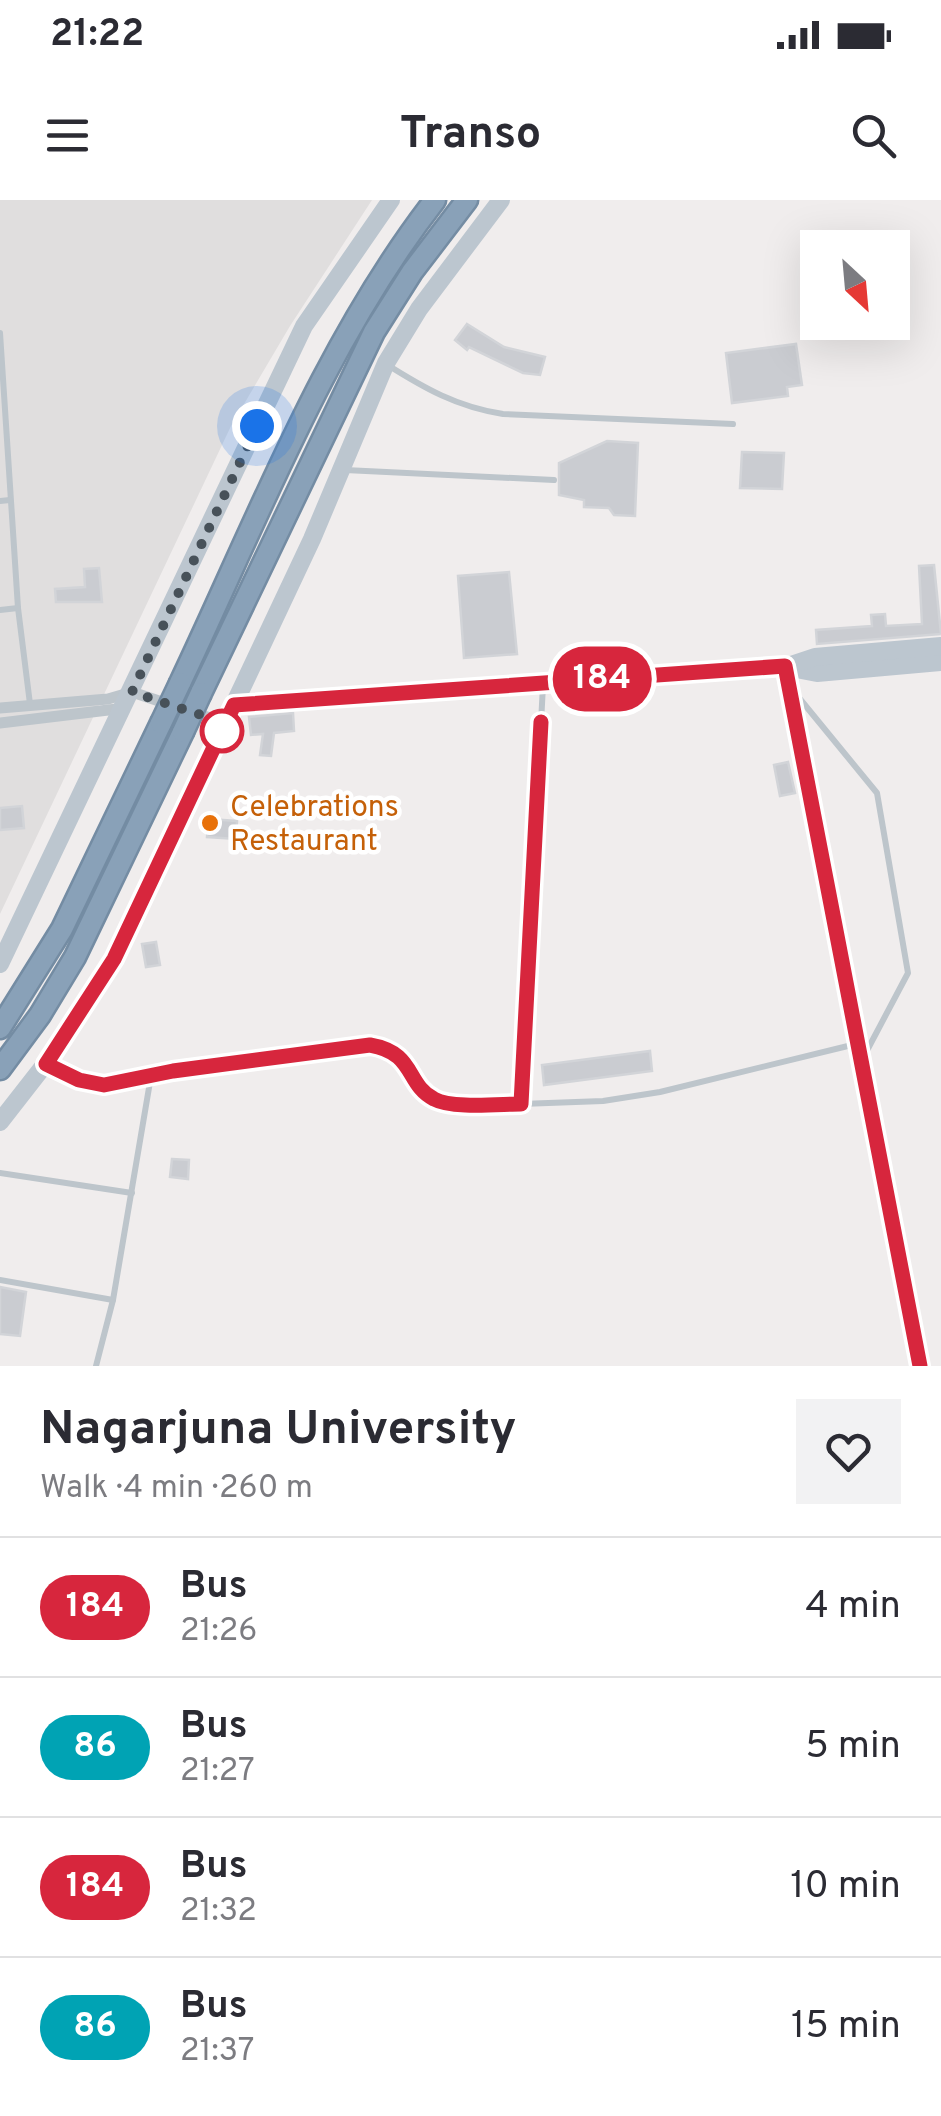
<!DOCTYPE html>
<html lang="en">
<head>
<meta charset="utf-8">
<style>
  body { margin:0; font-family:Overpass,sans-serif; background:#f2f2f3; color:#2b2b33; height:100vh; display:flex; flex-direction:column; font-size:38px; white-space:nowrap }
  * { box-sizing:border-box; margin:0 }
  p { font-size:32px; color:#7c7c81 }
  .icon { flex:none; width:55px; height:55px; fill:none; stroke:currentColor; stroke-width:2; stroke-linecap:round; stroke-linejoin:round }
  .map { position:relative; height:1166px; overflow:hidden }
  .side { display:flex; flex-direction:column; background:#fff; flex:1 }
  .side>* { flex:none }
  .badge { padding:0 20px; border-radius:32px; font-size:35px; line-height:65px }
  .needle { width:65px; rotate:154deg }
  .buttons { position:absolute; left:800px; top:30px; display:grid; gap:20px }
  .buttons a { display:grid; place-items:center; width:110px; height:110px; border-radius:0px; background:#fff; box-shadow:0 10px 40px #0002; font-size:50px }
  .you { position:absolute; width:50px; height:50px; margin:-25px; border:8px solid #fff; border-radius:50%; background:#1a73e8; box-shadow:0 0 0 15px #1a73e833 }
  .map>.badge { position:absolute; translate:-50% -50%; box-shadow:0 0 0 5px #fff }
  .round { display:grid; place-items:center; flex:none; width:105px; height:105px; border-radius:0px; background:#f2f2f3 }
  .headline { display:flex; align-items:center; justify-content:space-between; height:170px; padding:0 40px }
  h1 { font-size:48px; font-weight:700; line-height:75px }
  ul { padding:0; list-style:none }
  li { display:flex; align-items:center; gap:30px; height:140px; padding:0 40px; border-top:2px solid #e1e1e2 }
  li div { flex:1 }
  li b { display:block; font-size:38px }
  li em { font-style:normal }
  li .badge { min-width:110px; font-weight:700; text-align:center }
  .status { display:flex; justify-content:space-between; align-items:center; height:70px; padding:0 50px; background:#fff; direction:ltr }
  .status svg { height:28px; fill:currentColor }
  header { display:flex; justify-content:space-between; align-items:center; height:130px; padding:0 40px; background:#fff; font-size:45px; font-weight:700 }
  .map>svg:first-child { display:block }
  .education { fill:#e0dede }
  .building { fill:#caccd1; stroke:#d2d4d8; stroke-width:2.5 }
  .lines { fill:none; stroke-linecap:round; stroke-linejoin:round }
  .highway-casing { stroke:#748ca3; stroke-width:25 }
  .lane { stroke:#bdc5cb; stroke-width:6 }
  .street { stroke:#bdc5cb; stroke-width:11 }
  .secondary { stroke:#bcc6cf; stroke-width:18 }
  .highway { stroke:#89a1b8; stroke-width:20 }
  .highway-bridge-casing { stroke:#748ca3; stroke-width:25; stroke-linecap:butt }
  .highway-bridge { stroke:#89a1b8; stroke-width:20 }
  .line-casing { stroke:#fff; stroke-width:22 }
  .line { stroke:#d7263d; stroke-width:15 }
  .walk { stroke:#475159; stroke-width:10; stroke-dasharray:0 18 }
  .stop-dot { fill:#fff; stroke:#d7263d; stroke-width:5 }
  .food-dot { fill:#e8710a; stroke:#fff; stroke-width:4 }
  .labels { text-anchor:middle; stroke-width:9; stroke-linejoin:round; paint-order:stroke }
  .food-label { font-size:30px; fill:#c56008; stroke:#fff; text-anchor:start }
</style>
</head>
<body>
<div class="status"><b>21:22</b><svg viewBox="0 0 49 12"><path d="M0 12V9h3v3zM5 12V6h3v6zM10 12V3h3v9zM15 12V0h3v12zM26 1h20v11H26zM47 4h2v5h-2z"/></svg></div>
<header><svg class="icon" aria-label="menu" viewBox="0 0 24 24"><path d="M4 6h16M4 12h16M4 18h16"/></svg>Transo<svg class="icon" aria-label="search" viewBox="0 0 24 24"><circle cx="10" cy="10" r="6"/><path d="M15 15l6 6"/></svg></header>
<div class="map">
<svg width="941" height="1166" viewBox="0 0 941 1166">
  <rect width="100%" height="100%" fill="#f0eded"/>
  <polygon class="education" points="0,0 372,0 290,126 231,226 0,714"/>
  <g class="building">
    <polygon points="467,124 504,147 545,157 540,175 523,173 469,147 467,150 455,140"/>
    <polygon points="796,144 802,185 787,187 788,196 732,203 726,153"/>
    <polygon points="607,241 638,243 635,316 614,315 609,308 584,307 584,300 559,295 559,263"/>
    <polygon points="742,252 784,253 782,289 740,288"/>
    <polygon points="934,365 941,434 817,444 816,430 872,426 871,415 885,414 886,426 922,424 919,366"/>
    <polygon points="99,368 102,402 56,402 55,389 85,387 84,369"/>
    <polygon points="509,372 517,454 464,458 458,376"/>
    <polygon points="293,513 294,531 274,533 271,556 260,555 263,534 251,535 249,517"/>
    <polygon points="788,562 795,593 780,596 774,565"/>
    <polygon points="22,606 24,628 0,630 0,608"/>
    <polygon points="208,619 237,621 236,639 207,637"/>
    <polygon points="156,742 160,765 146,767 142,744"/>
    <polygon points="650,851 652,871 544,885 542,865"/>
    <polygon points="172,959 189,960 188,979 170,977"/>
    <polygon points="0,1087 26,1092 20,1136 0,1134"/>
  </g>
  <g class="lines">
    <g class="highway-casing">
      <g id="highway">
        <path d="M 180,483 C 257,321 324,143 435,0"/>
        <polyline points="201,493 374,132 412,72 467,0"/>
        <polyline points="0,828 62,729 161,523"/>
        <polyline points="0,869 40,815 75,757 183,532"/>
      </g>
    </g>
    <g class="lane">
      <polyline points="0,133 18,408 30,504"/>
      <path d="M 386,164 C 424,188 457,207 503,214 L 733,224"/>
      <polyline points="345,270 554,280"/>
      <polyline points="0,301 10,300"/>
      <polyline points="0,410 18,408"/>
      <polyline points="791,488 877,593 908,773 862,860"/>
      <path d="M 47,864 L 79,880 L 104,885 L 173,871 L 370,845 C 413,853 407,886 439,901 L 521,904 L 603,901 L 660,892 L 856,844"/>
      <polyline points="521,904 543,485"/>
      <polyline points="0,973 132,993"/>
      <polyline points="0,1080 113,1100"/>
      <polyline points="96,1166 113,1100 151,876"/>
    </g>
    <g class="street">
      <polyline points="785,467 920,1166"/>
      <polyline points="0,508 108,499 132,492 225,523"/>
      <polyline points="0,523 125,508"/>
    </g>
    <g class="secondary">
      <polyline points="791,468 817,473 941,462"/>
      <polyline points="234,505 785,467 815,457 941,446"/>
      <polyline points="0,764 304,126 391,0"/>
      <polyline points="0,922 46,863 114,759 312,339 386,163 419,109 501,0"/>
    </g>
    <use href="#highway" class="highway"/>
    <g class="highway-bridge-casing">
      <g id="highway-bridge">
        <polyline points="161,523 180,483"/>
        <polyline points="183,532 201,493"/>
      </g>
    </g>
    <use href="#highway-bridge" class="highway-bridge"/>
  </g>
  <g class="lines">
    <g class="line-casing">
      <path id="line" d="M 541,522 L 521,904 C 500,904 452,909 434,899 C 405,884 416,853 370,845 L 173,871 L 104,885 L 79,880 L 46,864 L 114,759 L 234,505 L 785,466 L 920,1166"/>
    </g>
    <use href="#line" class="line"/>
    <polyline class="walk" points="222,531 225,523 132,492 257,226"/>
  </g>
  <circle class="stop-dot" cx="222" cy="531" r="20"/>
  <circle class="food-dot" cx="210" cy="623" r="10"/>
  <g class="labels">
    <g class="food-label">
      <text x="230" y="616">Celebrations<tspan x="230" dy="34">Restaurant</tspan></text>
    </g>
  </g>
</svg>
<div class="buttons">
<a><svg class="needle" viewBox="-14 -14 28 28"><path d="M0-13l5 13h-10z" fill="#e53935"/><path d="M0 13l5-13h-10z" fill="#7c7c81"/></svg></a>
</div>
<div class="you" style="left:257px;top:226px"></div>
<b class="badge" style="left:602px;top:479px;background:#d7263d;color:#fff">184</b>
</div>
<section class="side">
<div class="headline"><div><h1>Nagarjuna University</h1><p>Walk · 4 min · 260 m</p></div><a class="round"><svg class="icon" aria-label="heart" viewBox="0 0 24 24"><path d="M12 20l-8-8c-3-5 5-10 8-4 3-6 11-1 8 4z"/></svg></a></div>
<ul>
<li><span class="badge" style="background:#d7263d;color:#fff">184</span><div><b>Bus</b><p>21:26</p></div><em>4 min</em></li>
<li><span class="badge" style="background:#00a3b4;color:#fff">86</span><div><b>Bus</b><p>21:27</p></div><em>5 min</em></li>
<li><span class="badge" style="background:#d7263d;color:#fff">184</span><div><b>Bus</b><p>21:32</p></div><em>10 min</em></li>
<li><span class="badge" style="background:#00a3b4;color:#fff">86</span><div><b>Bus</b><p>21:37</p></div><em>15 min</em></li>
</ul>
</section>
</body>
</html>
